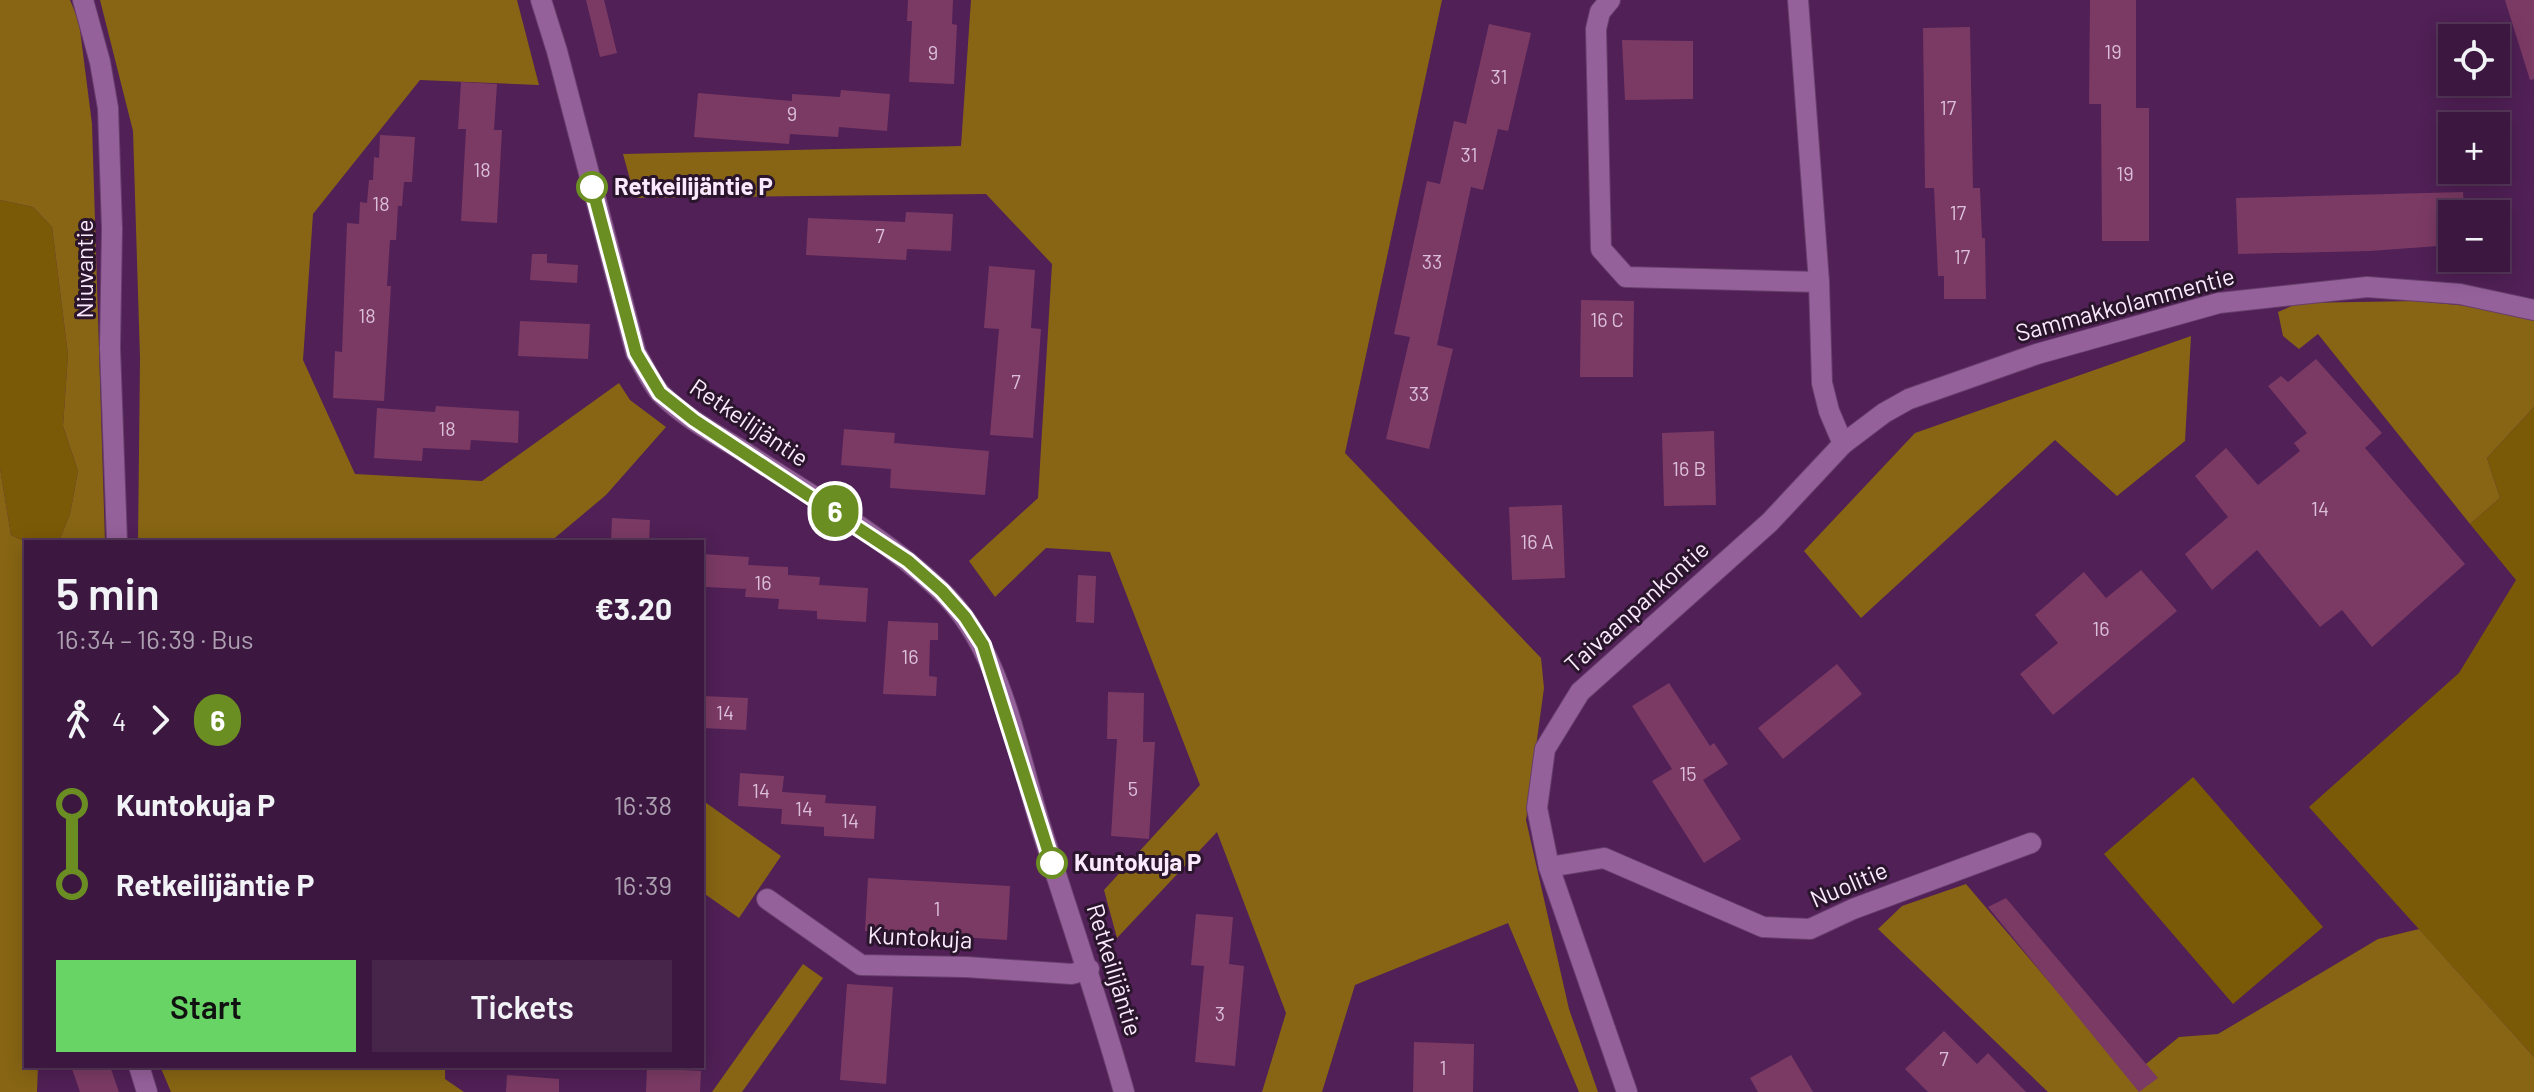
<!DOCTYPE html>
<html lang="en">
<head>
<meta charset="utf-8">
<style>
  body { margin:0; font-family:Barlow,sans-serif; background:#47254b; color:#f1f3f6; height:100vh; display:flex; flex-direction:column; font-size:30px; white-space:nowrap }
  * { box-sizing:border-box; margin:0 }
  p { font-size:26px; color:#aca0b1 }
  .icon { flex:none; width:44px; height:44px; fill:none; stroke:currentColor; stroke-width:2; stroke-linecap:round; stroke-linejoin:round }
  .map { position:relative; flex:1; overflow:hidden }
  .panel { position:absolute; left:24px; top:540px; width:680px; height:528px; display:flex; flex-direction:column; background:#3c1840; border-radius:0px; box-shadow:0 4px 20px #0003,0 0 0 2px #553759 }
  .panel>* { flex:none }
  .badge { padding:0 16px; border-radius:26px; font-size:28px; line-height:52px }
  .buttons { position:absolute; left:2438px; top:24px; display:grid; gap:16px }
  .buttons a { display:grid; place-items:center; width:72px; height:72px; border-radius:0px; background:#3c1840; box-shadow:0 4px 20px #0003,0 0 0 2px #553759; font-size:40px }
  .map>.badge { position:absolute; translate:-50% -50%; box-shadow:0 0 0 4px #fff }
  .legs { display:flex; align-items:center; gap:12px; height:88px; padding:0 32px; font-size:26px }
  .legs p { margin-inline-start:auto }
  .summary { display:flex; align-items:center; justify-content:space-between; height:136px; padding:0 32px }
  h1 { font-size:44px; font-weight:600; line-height:60px }
  .primary-button { display:flex; gap:16px; margin-top:auto; padding:16px 32px }
  .primary-button a { flex:1; height:92px; border-radius:0px; background:#68d465; color:#111; font-size:32px; font-weight:600; line-height:92px; text-align:center }
  .primary-button a+a { background:#47254b; color:#f1f3f6 }
  ul { padding:0 32px; list-style:none }
  li { display:flex; align-items:center; gap:28px; height:80px; font-size:30px }
  li i { display:grid; place-items:center; width:12px; height:100%; margin:0 10px; background:currentColor }
  li i::after { content:''; width:20px; height:20px; margin:-10px; border:6px solid; border-radius:50%; background:#3c1840 }
  li p { margin-inline-start:auto }
  li:first-child i { background:linear-gradient(#0000 50%,currentColor 0) }
  li:last-child i { background:linear-gradient(currentColor 50%,#0000 0) }
  .map>svg:first-child { display:block }
  .green { fill:#7b5a07 }
  .forest { fill:#876514 }
  .building { fill:#7b3a64 }
  .lines { fill:none; stroke-linecap:round; stroke-linejoin:round }
  .minor-casing { stroke:#683f6d; stroke-width:22 }
  .tertiary-casing { stroke:#683f6d; stroke-width:22 }
  .minor { stroke:#95619b; stroke-width:20 }
  .tertiary { stroke:#95619b; stroke-width:20 }
  .line-1-casing { stroke:#fff; stroke-width:18 }
  .line-1 { stroke:#6b8e23; stroke-width:12 }
  .stop-1-dot { fill:#fff; stroke:#6b8e23; stroke-width:4 }
  .labels { text-anchor:middle; stroke-width:6; stroke-linejoin:round; paint-order:stroke }
  .number-label { font-size:20px; fill:#dbbed7 }
  .stop-label { font-size:24px; font-weight:bold; fill:#fbeafd; stroke:#2a152d; text-anchor:start }
  .street-label { font-size:24px; fill:#fbeafd; stroke:#2a152d }
</style>
</head>
<body>
<div class="map">
<svg width="2534" height="1092" viewBox="0 0 2534 1092">
  <rect width="100%" height="100%" fill="#502056"/>
  <g class="green">
    <polygon points="0,200 33,207 52,227 68,355 63,426 78,471 70,514 59,541 26,542 11,535 0,468"/>
    <polygon points="2534,407 2534,1057 2309,807 2459,673 2516,580 2470,524 2500,498 2487,458"/>
    <polygon points="2193,777 2323,927 2233,1004 2104,854"/>
  </g>
  <g class="forest">
    <polygon points="0,0 70,0 79,22 92,124 105,542 54,542 59,541 70,514 78,471 63,426 68,355 52,227 33,207 0,200"/>
    <polygon points="100,0 517,0 539,85 420,80 313,214 303,360 355,474 482,481 619,383 630,400 666,427 606,495 550,542 138,542 140,358 133,131"/>
    <polygon points="971,0 1442,0 1345,453 1541,658 1544,688 1526,820 1569,1009 1598,1092 1579,1092 1508,923 1355,985 1322,1092 1262,1092 1286,1013 1217,832 1117,938 1104,890 1200,785 1110,552 1046,548 995,597 969,561 1038,498 1052,264 986,194 635,198 623,154 961,146"/>
    <polygon points="2416,301 2478,307 2534,320 2534,407 2487,458 2500,498 2470,524 2318,334 2299,349 2283,336 2278,312 2299,303"/>
    <polygon points="2191,336 2185,441 2117,496 2055,440 1861,618 1804,551 1915,433"/>
    <polygon points="0,468 11,535 26,542 26,1066 38,1066 37,1092 0,1092"/>
    <polygon points="702,800 781,856 739,918 702,892"/>
    <polygon points="1966,884 2130,1077 2179,1037 2218,1034 2378,939 2419,929 2534,1057 2534,1092 2048,1092 1878,929 1902,906"/>
    <polygon points="803,964 823,978 742,1092 712,1092"/>
    <polygon points="160,1066 445,1066 445,1079 464,1092 171,1092"/>
  </g>
  <g class="building">
    <polygon points="586,0 604,0 617,53 600,57"/>
    <polygon points="908,0 953,0 952,24 957,25 954,84 909,82 912,21 907,21"/>
    <polygon points="2090,0 2136,0 2136,108 2149,108 2149,241 2102,241 2101,104 2089,104"/>
    <polygon points="2505,0 2534,0 2534,79 2530,80"/>
    <polygon points="1489,24 1531,33 1508,131 1498,129 1483,190 1471,187 1437,345 1453,349 1429,449 1386,439 1410,337 1394,334 1427,181 1440,184 1454,121 1466,124"/>
    <polygon points="1970,27 1973,188 1980,188 1982,238 1985,238 1986,299 1944,299 1944,276 1938,276 1934,188 1925,188 1923,28"/>
    <polygon points="1622,40 1693,41 1693,99 1625,100"/>
    <polygon points="461,82 497,84 494,130 502,130 497,223 461,221 466,129 458,129"/>
    <polygon points="841,90 890,94 887,131 839,127 838,137 790,134 789,144 694,137 698,93 792,101 792,94 840,97"/>
    <polygon points="380,135 415,137 412,182 404,182 402,206 398,206 396,240 390,240 387,286 391,286 384,401 333,398 335,351 342,352 347,223 359,224 360,202 367,203 369,180 373,180 374,157 379,158"/>
    <polygon points="2463,192 2464,209 2452,210 2452,245 2370,251 2238,254 2236,198"/>
    <polygon points="906,212 953,214 951,251 907,249 906,260 806,255 808,218 905,222"/>
    <polygon points="532,254 547,254 547,263 578,265 577,283 530,280"/>
    <polygon points="989,266 1035,270 1031,328 1041,329 1033,438 990,435 999,329 984,328"/>
    <polygon points="1581,300 1634,301 1633,377 1580,377"/>
    <polygon points="520,321 590,324 588,359 518,356"/>
    <polygon points="2316,359 2382,433 2365,448 2465,564 2372,647 2342,610 2320,627 2257,550 2212,590 2185,554 2228,517 2195,476 2226,448 2258,485 2300,451 2294,443 2307,433 2268,386 2281,376 2288,382"/>
    <polygon points="436,406 519,411 518,443 471,440 470,450 423,448 422,461 374,458 377,408 435,412"/>
    <polygon points="844,429 895,433 894,443 989,451 985,495 890,488 891,469 841,465"/>
    <polygon points="1714,431 1716,505 1664,506 1662,433"/>
    <polygon points="1562,505 1565,578 1512,580 1509,507"/>
    <polygon points="612,518 650,520 649,542 611,542"/>
    <polygon points="702,554 749,557 748,565 788,567 788,575 820,577 819,585 868,588 866,622 817,619 817,611 778,609 779,599 745,597 746,589 706,587 706,580 702,580"/>
    <polygon points="2141,570 2177,611 2053,715 2020,674 2058,643 2035,615 2084,572 2106,598"/>
    <polygon points="1078,575 1096,576 1094,623 1076,622"/>
    <polygon points="888,621 938,623 938,640 930,640 929,676 937,677 936,696 883,694"/>
    <polygon points="1837,664 1862,694 1783,759 1758,728"/>
    <polygon points="1669,683 1710,746 1714,743 1728,764 1703,780 1741,839 1704,863 1652,781 1672,769 1632,706"/>
    <polygon points="1108,692 1144,693 1143,742 1155,742 1149,839 1111,836 1117,739 1107,739"/>
    <polygon points="702,696 748,698 746,730 702,728"/>
    <polygon points="740,773 784,776 782,792 826,795 825,803 876,806 874,839 824,836 824,827 781,824 782,809 738,806"/>
    <polygon points="868,878 1010,886 1007,940 865,931"/>
    <polygon points="2006,898 2158,1078 2139,1092 1988,907"/>
    <polygon points="1196,914 1233,917 1229,964 1244,966 1235,1066 1195,1062 1204,966 1191,965"/>
    <polygon points="847,984 893,987 886,1084 840,1080"/>
    <polygon points="1944,1031 1977,1064 1988,1053 2026,1092 1928,1092 1905,1069"/>
    <polygon points="1414,1042 1474,1044 1473,1092 1413,1092"/>
    <polygon points="1791,1055 1813,1092 1758,1092 1750,1078"/>
    <polygon points="71,1066 110,1066 119,1092 80,1092"/>
    <polygon points="647,1068 701,1071 700,1092 646,1092"/>
    <polygon points="507,1075 559,1079 559,1092 506,1092"/>
  </g>
  <g class="lines">
    <g class="minor-casing">
      <g id="minor">
        <polyline points="1610,0 1600,12 1596,29 1601,249 1626,277 1819,282"/>
        <polyline points="1798,0 1819,282 1822,383 1829,411 1843,444"/>
        <polyline points="1549,867 1604,858 1763,927 1810,929 1853,909 2031,843"/>
        <polyline points="767,899 861,965 966,967 1072,974 1089,969"/>
      </g>
    </g>
    <g class="tertiary-casing">
      <g id="tertiary">
        <polyline points="83,0 100,62 108,108 112,229 110,348 117,542"/>
        <path d="M 541,0 L 557,51 L 636,353 C 644,366 651,383 661,394 C 685,418 717,435 746,453 C 811,496 882,535 939,589 C 1004,649 1017,756 1044,837 C 1071,922 1100,1006 1124,1092"/>
        <polyline points="139,1066 147,1092"/>
        <polyline points="1627,1092 1549,867 1537,808 1545,749 1580,692 1770,522 1843,444 1884,413 1909,399 2037,354 2219,303 2367,287 2460,294 2534,310"/>
      </g>
    </g>
    <use href="#minor" class="minor"/>
    <use href="#tertiary" class="tertiary"/>
  </g>
  <g class="lines">
    <g class="line-1-casing">
      <polyline id="line-1" points="592,187 636,353 660,393 694,420 908,561 942,591 965,617 983,645 1052,863"/>
    </g>
    <use href="#line-1" class="line-1"/>
  </g>
  <g class="stop-1-dot">
    <circle cx="592" cy="187" r="14"/>
    <circle cx="1052" cy="863" r="14"/>
  </g>
  <g class="labels">
    <g class="number-label">
      <text x="2113" y="59">19</text>
      <text x="933" y="60">9</text>
      <text x="1499" y="84">31</text>
      <text x="1948" y="115">17</text>
      <text x="792" y="121">9</text>
      <text x="1469" y="162">31</text>
      <text x="482" y="177">18</text>
      <text x="2125" y="181">19</text>
      <text x="381" y="211">18</text>
      <text x="1958" y="220">17</text>
      <text x="880" y="243">7</text>
      <text x="1962" y="264">17</text>
      <text x="1432" y="269">33</text>
      <text x="367" y="323">18</text>
      <text x="1607" y="327">16 C</text>
      <text x="1016" y="389">7</text>
      <text x="1419" y="401">33</text>
      <text x="447" y="436">18</text>
      <text x="1689" y="476">16 B</text>
      <text x="2320" y="516">14</text>
      <text x="1537" y="549">16 A</text>
      <text x="763" y="590">16</text>
      <text x="2101" y="636">16</text>
      <text x="910" y="664">16</text>
      <text x="725" y="720">14</text>
      <text x="1688" y="781">15</text>
      <text x="1133" y="796">5</text>
      <text x="761" y="798">14</text>
      <text x="804" y="816">14</text>
      <text x="850" y="828">14</text>
      <text x="937" y="916">1</text>
      <text x="1220" y="1021">3</text>
      <text x="1944" y="1066">7</text>
      <text x="1443" y="1075">1</text>
    </g>
    <g class="stop-label">
      <text x="614" y="195">Retkeilijäntie P</text>
      <text x="1074" y="871">Kuntokuja P</text>
    </g>
    <g class="street-label">
      <text transform="translate(85 269) rotate(-90)" y="8">Niuvantie</text>
      <text transform="translate(2125 305) rotate(-15)" y="8">Sammakkolammentie</text>
      <text transform="translate(749 423) rotate(34)" y="8">Retkeilijäntie</text>
      <text transform="translate(1637 607) rotate(-42)" y="8">Taivaanpankontie</text>
      <text transform="translate(1849 885) rotate(-23)" y="8">Nuolitie</text>
      <text transform="translate(920 938) rotate(3)" y="8">Kuntokuja</text>
      <text transform="translate(1114 970) rotate(73)" y="8">Retkeilijäntie</text>
    </g>
  </g>
</svg>
<div class="buttons">
<a><svg class="icon" aria-label="locate" viewBox="0 0 24 24"><circle cx="12" cy="12" r="6"/><path d="M12 2v4M12 18v4M2 12h4M18 12h4"/></svg></a>
<a>+</a>
<a>−</a>
</div>
<b class="badge" style="left:835px;top:511px;background:#6b8e23;color:#fff">6</b>
<section class="panel">
<div class="summary"><div><h1>5 min</h1><p>16:34 – 16:39 · Bus</p></div><b>€3.20</b></div>
<div class="legs"><svg class="icon" aria-label="walk" viewBox="0 0 24 24"><circle cx="13" cy="4" r="2"/><path d="M13 8l-2 6 4 7M11 14l-3 7M7 12l3-4h3l4 4"/></svg>4<svg class="icon" aria-label="forward" viewBox="0 0 24 24"><path d="M9 5l7 7-7 7"/></svg><b class="badge" style="background:#6b8e23;color:#fff">6</b></div>
<ul>
<li><i style="color:#6b8e23"></i><b>Kuntokuja P</b><p>16:38</p></li>
<li><i style="color:#6b8e23"></i><b>Retkeilijäntie P</b><p>16:39</p></li>
</ul>
<div class="primary-button"><a>Start</a><a>Tickets</a></div>
</section>
</div>
</body>
</html>
